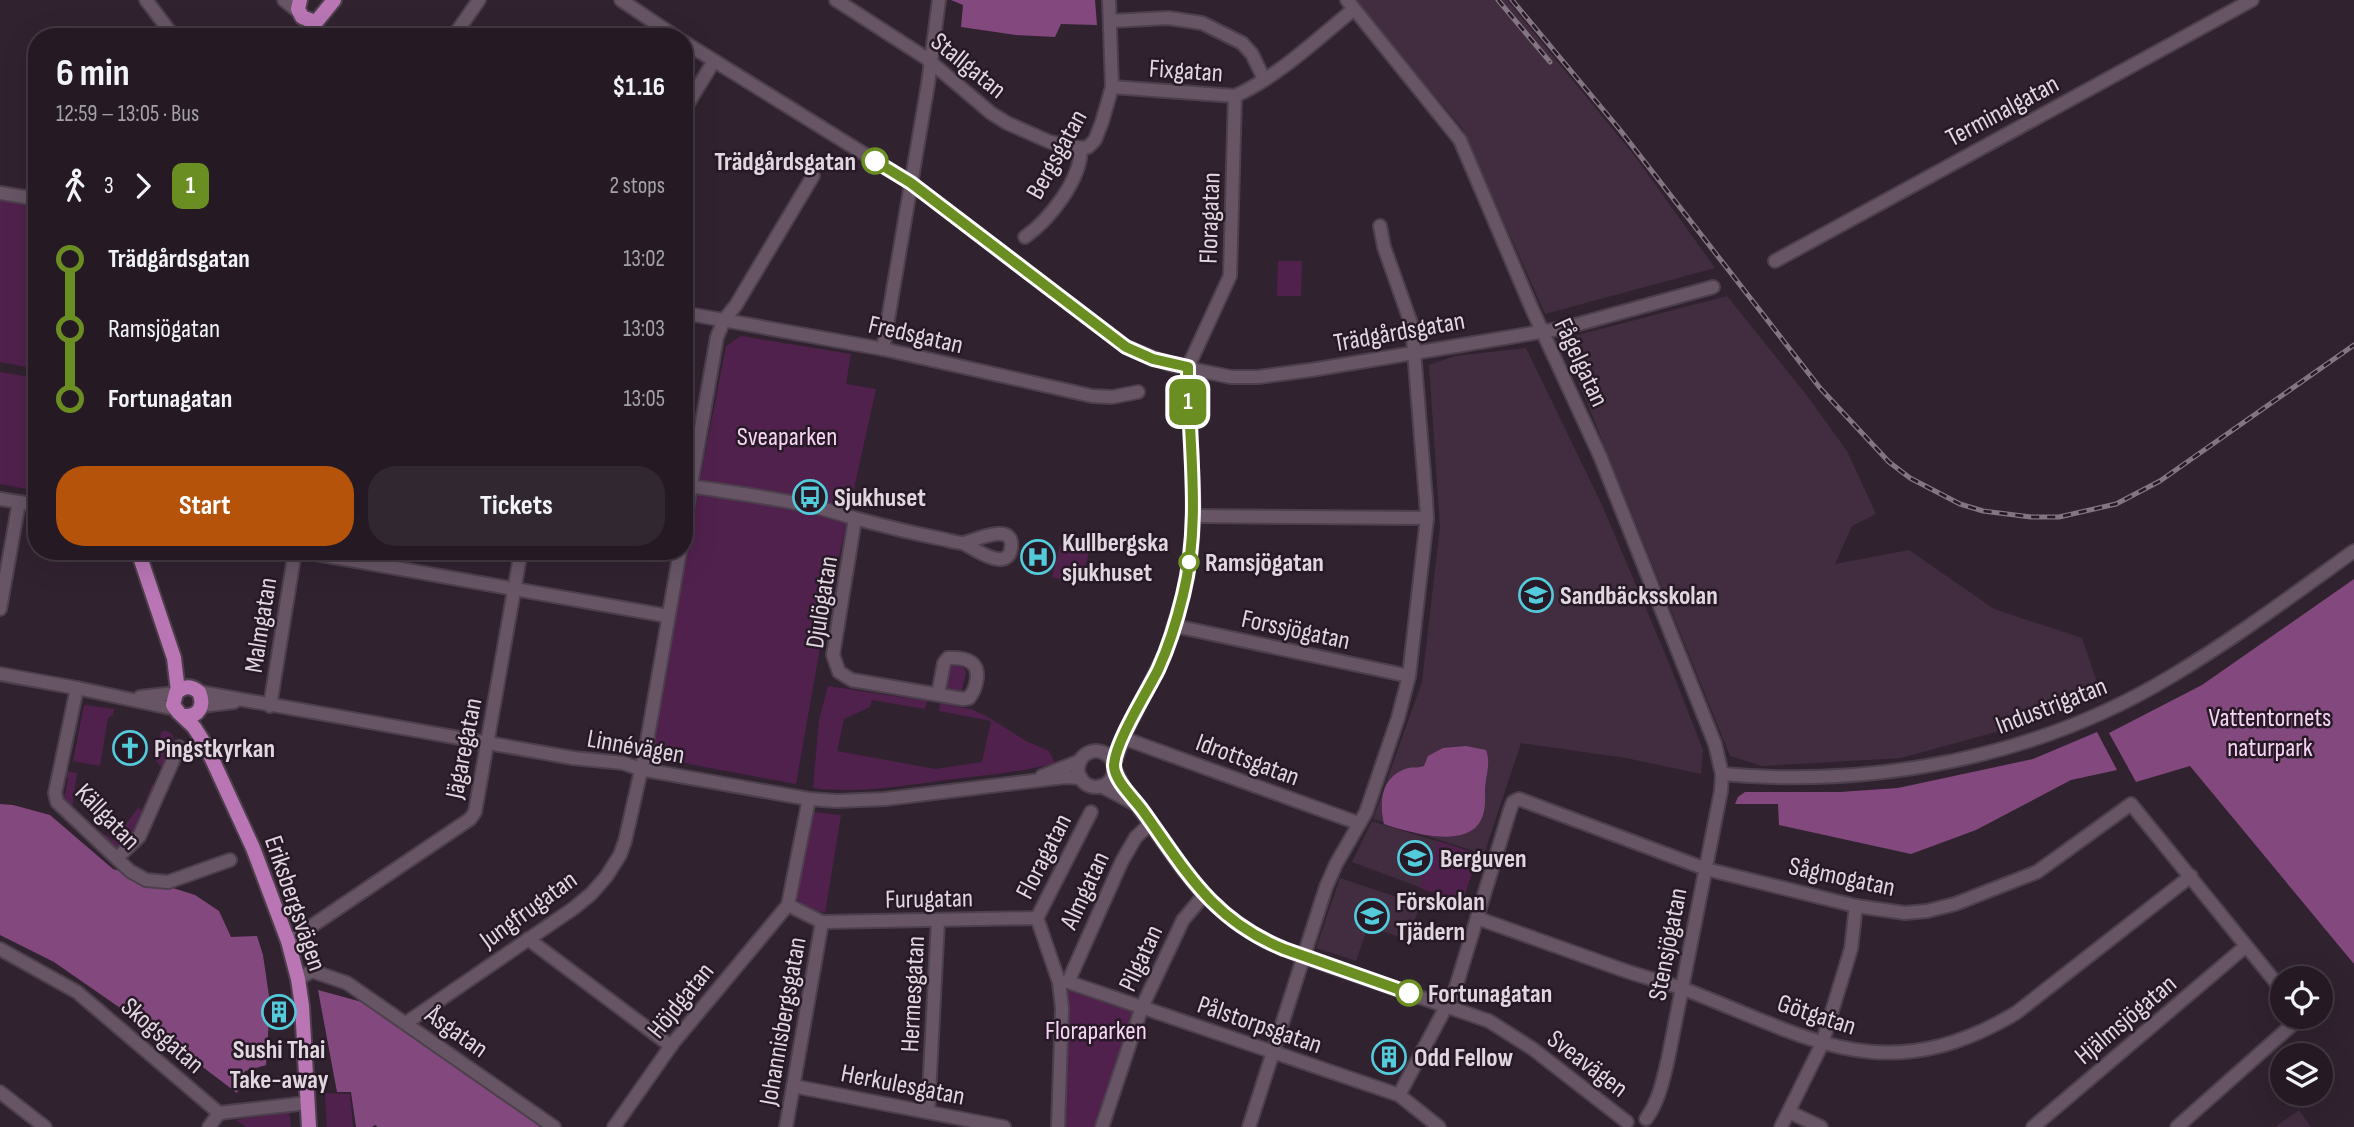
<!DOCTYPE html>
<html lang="en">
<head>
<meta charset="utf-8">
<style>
  body { margin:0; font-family:"Sofia Sans Condensed",sans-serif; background:#312731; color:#f1f3f6; height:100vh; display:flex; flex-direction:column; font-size:26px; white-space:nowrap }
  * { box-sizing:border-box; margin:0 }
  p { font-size:23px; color:#a3a1a6 }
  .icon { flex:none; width:38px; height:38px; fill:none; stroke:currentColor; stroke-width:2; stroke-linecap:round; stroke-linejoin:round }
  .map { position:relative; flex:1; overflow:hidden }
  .sheet { position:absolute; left:28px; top:28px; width:665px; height:532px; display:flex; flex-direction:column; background:#251a24; border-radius:28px; box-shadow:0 7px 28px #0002,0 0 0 2px #423841 }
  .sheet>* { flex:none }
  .badge { padding:0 14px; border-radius:10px; font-size:24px; line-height:46px }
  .fabs { position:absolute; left:2270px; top:966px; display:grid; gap:14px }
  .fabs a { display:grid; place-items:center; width:63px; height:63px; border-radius:50%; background:#251a24; box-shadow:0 7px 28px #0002,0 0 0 2px #423841; font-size:35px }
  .map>.badge { position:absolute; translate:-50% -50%; box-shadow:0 0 0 4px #fff }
  .legs { display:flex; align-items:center; gap:10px; height:77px; padding:0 28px; font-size:23px }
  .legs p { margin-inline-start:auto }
  .headline { display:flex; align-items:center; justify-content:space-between; height:119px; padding:0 28px }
  h1 { font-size:38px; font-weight:700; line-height:52px }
  .cta { display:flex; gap:14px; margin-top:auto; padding:14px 28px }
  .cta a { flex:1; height:80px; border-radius:28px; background:#b45309; color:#fff; font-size:28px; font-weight:700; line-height:80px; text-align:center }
  .cta a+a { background:#312731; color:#f1f3f6 }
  ul { padding:0 28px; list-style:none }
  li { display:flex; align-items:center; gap:24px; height:70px; font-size:26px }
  li i { display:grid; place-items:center; width:10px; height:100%; margin:0 9px; background:currentColor }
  li i::after { content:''; width:18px; height:18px; margin:-9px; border:5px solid; border-radius:50%; background:#251a24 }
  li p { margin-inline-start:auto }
  li:first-child i { background:linear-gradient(#0000 50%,currentColor 0) }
  li:last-child i { background:linear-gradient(currentColor 50%,#0000 0) }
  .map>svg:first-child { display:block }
  .built { fill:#412d3f }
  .green { fill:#50214d }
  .forest { fill:#83497f }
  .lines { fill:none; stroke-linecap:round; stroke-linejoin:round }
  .minor-casing { stroke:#4d404c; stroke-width:16 }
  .major-casing { stroke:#4d404c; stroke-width:18 }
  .minor { stroke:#675565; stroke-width:12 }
  .major { stroke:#b975b4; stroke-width:14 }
  .rail-casing { stroke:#837682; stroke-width:5 }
  .rail { stroke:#271926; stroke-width:2.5; stroke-dasharray:8; stroke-linecap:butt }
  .line-1-casing { stroke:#fff; stroke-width:16 }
  .line-1 { stroke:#6b8e23; stroke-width:10 }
  .stop-1-dot { fill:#fff; stroke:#6b8e23; stroke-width:3.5 }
  .labels { text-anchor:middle; stroke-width:5; stroke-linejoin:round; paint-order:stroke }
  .street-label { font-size:26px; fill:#e1d7e0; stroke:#271926 }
  .stop-label { font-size:26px; font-weight:bold; fill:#e1d7e0; stroke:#271926; text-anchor:start }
  .park-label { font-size:26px; fill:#f6d4f3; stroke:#271926 }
  .poi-label { font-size:26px; font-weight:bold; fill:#e1d7e0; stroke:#271926; text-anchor:start }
</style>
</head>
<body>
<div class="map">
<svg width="2354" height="1127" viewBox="0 0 2354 1127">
  <rect width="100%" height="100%" fill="#312230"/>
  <g class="built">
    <polygon points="1354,0 1507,0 1634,155 1715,268 1545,314 1462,128"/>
    <polygon points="1727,296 1805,393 1847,451 1876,514 1852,526 1835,564 1909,550 1994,609 2082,638 2102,697 2050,717 1901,758 1762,766 1730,756 1566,351 1570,337"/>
    <polygon points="1526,348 1602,505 1669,663 1703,750 1701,774 1626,758 1521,743 1484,854 1373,819 1422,682 1440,527 1429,365 1455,356"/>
    <polygon points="1372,821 1478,854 1462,903 1352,862"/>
    <polygon points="1340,878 1420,905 1408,940 1368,926 1356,961 1316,948"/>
    <polygon points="2299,1110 2311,1127 2275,1127"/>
  </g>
  <g class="green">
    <polygon points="0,198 37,205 37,369 0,362"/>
    <polygon points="1278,261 1302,261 1301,296 1277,296"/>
    <polygon points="741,336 851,354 846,384 876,389 824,625 796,784 646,756 726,346"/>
    <polygon points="0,372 37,378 37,491 0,484"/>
    <polygon points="1062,537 1091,544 1081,584 1052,577"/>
    <polygon points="949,664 963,667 966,672 962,690 958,691 944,688"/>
    <path d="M 828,686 L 927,701 L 925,709 L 872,700 L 870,707 L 844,719 L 837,751 L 935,769 L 982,762 L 991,721 L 939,711 L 940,703 L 971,709 L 988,717 L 1026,741 L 1049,751 L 1055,763 C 1021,772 988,775 953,779 C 907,785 860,794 813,788 L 819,720 Z"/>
    <polygon points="84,705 114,709 113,715 108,718 100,766 73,761"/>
    <path d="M 165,730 L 172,734 C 177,746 172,759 161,767 L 156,761 L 161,732 Z"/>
    <polygon points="63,771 77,773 72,808 93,827 114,840 138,808 142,810 152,785 160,782 126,850 114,850 69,812 60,795 65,795 68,778 62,776"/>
    <path d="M 813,812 L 841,815 L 825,913 C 811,908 797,907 794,890 Z"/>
    <polygon points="1438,841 1478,854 1462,903 1420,888 1422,880 1415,869 1419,859 1431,861"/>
    <polygon points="1073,989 1133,1010 1096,1127 1066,1127 1064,1119 1067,992"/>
    <polygon points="325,1093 350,1094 353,1127 327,1127"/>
    <polygon points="289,1110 291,1127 246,1127 236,1120"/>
  </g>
  <g class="forest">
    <polygon points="951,0 1095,0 1097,25 1061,24 1055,37 1016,35 961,27 963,5"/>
    <polygon points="2354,579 2354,964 2190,766 2136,782 2109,733 2202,685"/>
    <polygon points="2097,732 2117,770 2071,780 1976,830 1911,854 1779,825 1778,804 1735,804 1738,797 1745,792 1840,792 1898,788 2033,759"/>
    <path d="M 1466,746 L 1486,750 C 1491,763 1486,774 1485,788 C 1485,798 1486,810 1481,820 C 1466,850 1408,832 1384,824 C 1379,802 1381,776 1408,768 C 1414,767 1419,768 1424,766 L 1428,756 L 1443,748 Z"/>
    <polygon points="0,804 13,805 50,815 113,869 195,895 219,911 231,937 257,936 263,955 270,1003 266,1065 245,1071 237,1093 175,1046 54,962 0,935"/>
    <polygon points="318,990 369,1004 546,1127 378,1127 375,1125 372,1127 356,1127 351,1092 337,1092"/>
  </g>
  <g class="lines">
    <g class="minor-casing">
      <g id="minor">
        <polyline points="146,0 171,33 177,37"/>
        <polyline points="284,0 299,12"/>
        <polyline points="621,0 676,37"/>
        <polyline points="836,0 926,58 991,113 1007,123 1050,142 1081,148 1088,147 1095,140 1102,122 1112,87 1109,0"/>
        <path d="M 1347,0 L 1460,140 L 1532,309 L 1600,456 L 1715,744 L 1722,774 L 1721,791 L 1668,1059 C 1663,1080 1659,1101 1646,1119"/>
        <polyline points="1110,21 1168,18 1202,23 1242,43 1252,54 1264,79"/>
        <polyline points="453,37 479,0"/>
        <polyline points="684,42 911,183 1126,347 1172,365 1231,377 1258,377 1311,370 1564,328 1713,287"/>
        <path d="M 1112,87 L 1235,96 C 1279,76 1317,39 1354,9"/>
        <polyline points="684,110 714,61"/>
        <polyline points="0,193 37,199"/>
        <path d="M 1025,237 C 1050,219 1081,180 1081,148"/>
        <polyline points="1775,261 2252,0"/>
        <polyline points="684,313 883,349 1092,396 1112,397 1138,392"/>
        <polyline points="883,349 928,84 939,0"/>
        <path d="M 684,485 C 727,492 769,497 811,506 C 827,509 842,515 858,519 C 887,527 917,534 947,540 C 951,541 958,543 963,543 C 972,542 1015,520 1011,548 C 1008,573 974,549 963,543"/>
        <polyline points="0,499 37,505"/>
        <polyline points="1194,516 1427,518"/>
        <path d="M 855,519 L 833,655 L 839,672 L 852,680 L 963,699 L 969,698 C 973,693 975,689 976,683 C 981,662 967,657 948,658 L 944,663 L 938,694"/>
        <polyline points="684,525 717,337 724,320 736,305 813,176"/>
        <polyline points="299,551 668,616"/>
        <polyline points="0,609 19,502"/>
        <polyline points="1175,626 1409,676"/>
        <polyline points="0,674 77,688 175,709"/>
        <polyline points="77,688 55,793 57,802 130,871 146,880 168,882 230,860"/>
        <polyline points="199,692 573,758 623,763 640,769 809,799 837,801 885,799 1065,777 1081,778"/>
        <polyline points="140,697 176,693"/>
        <polyline points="201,706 234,702"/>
        <polyline points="270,706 295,551"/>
        <polyline points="1123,738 1358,823"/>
        <circle cx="1096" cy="769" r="18"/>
        <polyline points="1114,765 1123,738 1166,651 1184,593 1191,553 1194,516 1188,367 1230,276 1235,96"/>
        <polyline points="1115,770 1124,787 1184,871 1204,895 1235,922 1265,941 1303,957 1489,1021 1533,1049 1627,1122"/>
        <path d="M 1722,774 C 1875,788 2037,757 2170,677 C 2234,639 2294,594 2354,551"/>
        <polyline points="1042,776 1080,761"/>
        <polyline points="1101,786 1137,805"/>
        <polyline points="117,858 139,837 179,747"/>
        <polyline points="788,905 822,922 1037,918"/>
        <path d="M 1477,918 C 1526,935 1574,953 1623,970 C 1643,977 1664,982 1684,989 C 1811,1038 1884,1091 2016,1013 L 2191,876"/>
        <polyline points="528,939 671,1046"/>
        <polyline points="288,942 433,844 470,819 475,812 521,551"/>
        <polyline points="0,949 77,992 219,1113 307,1103"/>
        <polyline points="298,979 312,971 347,983 554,1127"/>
        <polyline points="1059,982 1068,982 1399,1095 1439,1127"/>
        <polyline points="1068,982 1122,861 1136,837 1151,823"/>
        <polyline points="406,1023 574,908 591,894 606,877 620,855 625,841 645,753 680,551"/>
        <polyline points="793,1086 1004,1127"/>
        <polyline points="0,1092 45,1127"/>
        <polyline points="1399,1095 1455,990 1510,810 1513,802 1519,799 1706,869 1856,906 1905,913 1927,911 1955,904 2037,872 2131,804 2282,990"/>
        <polyline points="928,1112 938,921"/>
        <polyline points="1789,1112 1821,1127"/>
        <polyline points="209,1127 219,1113"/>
        <polyline points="614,1127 673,1043 788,905 809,799"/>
        <polyline points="786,1127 822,922"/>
        <polyline points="1058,1127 1062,1008 1059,982 1037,918 1091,812"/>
        <polyline points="1102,1127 1142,1007 1183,920 1204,895"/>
        <polyline points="1249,1127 1326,887 1336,864 1366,812 1398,718 1409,676 1427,518 1426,500 1412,326 1384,247 1380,226"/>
        <polyline points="1781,1127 1822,1044 1851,949 1856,906"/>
        <polyline points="2033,1127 2246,946"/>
        <polyline points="2177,1127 2293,1024 2297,1017"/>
      </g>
    </g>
    <g class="major-casing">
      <g id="major">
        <polyline points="300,0 298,9 302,17 315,22"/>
        <path d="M 305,37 C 314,23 324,13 334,0"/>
        <polyline points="138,551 174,658 178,691"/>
        <path d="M 184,716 C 199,717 205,706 199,692 C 191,685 184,686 176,693 L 173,705 L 179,713 L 194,727 L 206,746 L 253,848 L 288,941 L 298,979 L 302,1006 L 309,1127"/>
      </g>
    </g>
    <use href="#minor" class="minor"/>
    <use href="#major" class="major"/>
    <g class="rail-casing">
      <g id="rail">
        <polyline points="1498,0 1550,62"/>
        <polyline points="1512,0 1620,130 1820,388 1889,462 1910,478 1960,504 1983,511 2031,517 2059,517 2116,504 2160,481 2354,345"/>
      </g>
    </g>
    <use href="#rail" class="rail"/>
  </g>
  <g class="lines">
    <g class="line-1-casing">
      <path id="line-1" d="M 875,161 L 911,183 L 1126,347 L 1153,359 L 1188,367 C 1188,443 1202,519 1183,595 C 1177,620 1169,646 1158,670 C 1147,692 1114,744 1114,766 C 1115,782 1134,798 1143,811 C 1186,871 1211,919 1284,949 L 1409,993"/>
    </g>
    <use href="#line-1" class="line-1"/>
  </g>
  <defs>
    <g id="bus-ring" transform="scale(1.75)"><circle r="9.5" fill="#271926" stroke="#53cbdb" stroke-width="1.5"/><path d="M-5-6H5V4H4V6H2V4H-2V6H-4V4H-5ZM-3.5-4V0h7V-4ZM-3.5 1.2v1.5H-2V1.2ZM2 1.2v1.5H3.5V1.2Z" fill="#53cbdb"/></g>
    <g id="hospital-ring" transform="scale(1.75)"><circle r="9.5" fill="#271926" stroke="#53cbdb" stroke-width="1.5"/><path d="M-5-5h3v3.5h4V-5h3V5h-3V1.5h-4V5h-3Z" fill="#53cbdb"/></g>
    <g id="school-ring" transform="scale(1.75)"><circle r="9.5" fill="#271926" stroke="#53cbdb" stroke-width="1.5"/><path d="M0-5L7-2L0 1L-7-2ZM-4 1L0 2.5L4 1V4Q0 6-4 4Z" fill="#53cbdb"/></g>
    <g id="church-ring" transform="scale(1.75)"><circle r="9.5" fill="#271926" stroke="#53cbdb" stroke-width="1.5"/><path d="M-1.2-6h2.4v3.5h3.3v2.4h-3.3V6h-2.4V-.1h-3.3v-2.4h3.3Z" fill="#53cbdb"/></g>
    <g id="building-ring" transform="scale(1.75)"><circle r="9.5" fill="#271926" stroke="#53cbdb" stroke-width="1.5"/><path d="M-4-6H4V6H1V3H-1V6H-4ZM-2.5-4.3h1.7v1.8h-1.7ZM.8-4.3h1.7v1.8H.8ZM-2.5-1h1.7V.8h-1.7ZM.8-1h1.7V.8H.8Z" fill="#53cbdb"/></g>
  </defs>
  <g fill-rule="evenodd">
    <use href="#bus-ring" x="810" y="497"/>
    <use href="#hospital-ring" x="1038" y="557"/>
    <use href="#school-ring" x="1536" y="595"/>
    <use href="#church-ring" x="130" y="748"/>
    <use href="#school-ring" x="1415" y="858"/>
    <use href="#school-ring" x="1372" y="916"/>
    <use href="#building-ring" x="279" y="1012"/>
    <use href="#building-ring" x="1389" y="1057"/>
  </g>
  <g class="stop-1-dot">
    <circle cx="875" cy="161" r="12"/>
    <circle cx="1189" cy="562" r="9"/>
    <circle cx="1409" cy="993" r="12"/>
  </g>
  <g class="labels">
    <g class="street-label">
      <text transform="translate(969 65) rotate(39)" y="9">Stallgatan</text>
      <text transform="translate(1186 70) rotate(4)" y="9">Fixgatan</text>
      <text transform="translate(2002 110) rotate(-28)" y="9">Terminalgatan</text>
      <text transform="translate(1056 154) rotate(-61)" y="9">Bergsgatan</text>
      <text transform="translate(1209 218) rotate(-88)" y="9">Floragatan</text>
      <text transform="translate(1399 331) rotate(-10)" y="9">Trädgårdsgatan</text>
      <text transform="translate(916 334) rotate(13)" y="9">Fredsgatan</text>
      <text transform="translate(1582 362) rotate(65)" y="9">Fågelgatan</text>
      <text transform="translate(821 602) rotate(-81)" y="9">Djulögatan</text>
      <text transform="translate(260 625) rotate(-81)" y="9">Malmgatan</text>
      <text transform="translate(1296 629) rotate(12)" y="9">Forssjögatan</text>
      <text transform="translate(2051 705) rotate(-21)" y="9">Industrigatan</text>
      <text transform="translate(636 746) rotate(10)" y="9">Linnévägen</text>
      <text transform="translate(463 748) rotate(-79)" y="9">Jägaregatan</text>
      <text transform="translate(1248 759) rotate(20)" y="9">Idrottsgatan</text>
      <text transform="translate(108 816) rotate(46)" y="9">Källgatan</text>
      <text transform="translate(1043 856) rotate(-63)" y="9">Floragatan</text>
      <text transform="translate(1842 876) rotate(12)" y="9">Sågmogatan</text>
      <text transform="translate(1084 890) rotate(-65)" y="9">Almgatan</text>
      <text transform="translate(929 898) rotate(-1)" y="9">Furugatan</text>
      <text transform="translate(296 903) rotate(71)" y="9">Eriksbergsvägen</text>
      <text transform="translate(528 909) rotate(-36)" y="9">Jungfrugatan</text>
      <text transform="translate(1667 944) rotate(-79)" y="9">Stensjögatan</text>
      <text transform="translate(1140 958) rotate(-65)" y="9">Pilgatan</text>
      <text transform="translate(912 994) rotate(-87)" y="9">Hermesgatan</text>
      <text transform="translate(680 1000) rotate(-51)" y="9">Höjdgatan</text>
      <text transform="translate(1817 1014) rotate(18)" y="9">Götgatan</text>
      <text transform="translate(2125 1019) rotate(-40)" y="9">Hjälmsjögatan</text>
      <text transform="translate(782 1021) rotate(-80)" y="9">Johannisbergsgatan</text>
      <text transform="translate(1260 1024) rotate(19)" y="9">Pålstorpsgatan</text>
      <text transform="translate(457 1031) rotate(35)" y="9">Åsgatan</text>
      <text transform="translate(163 1035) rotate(41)" y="9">Skogsgatan</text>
      <text transform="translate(1588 1063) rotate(37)" y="9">Sveavägen</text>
      <text transform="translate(903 1084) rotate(11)" y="9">Herkulesgatan</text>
    </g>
    <g class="stop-label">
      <text x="856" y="170" text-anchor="end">Trädgårdsgatan</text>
      <text x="1205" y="571">Ramsjögatan</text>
      <text x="1428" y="1002">Fortunagatan</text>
    </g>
    <g class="park-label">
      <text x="787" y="445">Sveaparken</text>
      <text x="2270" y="726">Vattentornets<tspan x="2270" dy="30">naturpark</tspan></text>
      <text x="1096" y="1039">Floraparken</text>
    </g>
    <g class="poi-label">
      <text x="834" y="506">Sjukhuset</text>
      <text x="1062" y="551">Kullbergska<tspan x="1062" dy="30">sjukhuset</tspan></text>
      <text x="1560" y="604">Sandbäcksskolan</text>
      <text x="154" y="757">Pingstkyrkan</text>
      <text x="1440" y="867">Berguven</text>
      <text x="1396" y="910">Förskolan<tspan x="1396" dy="30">Tjädern</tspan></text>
      <text x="279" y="1058" text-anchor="middle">Sushi Thai<tspan x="279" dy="30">Take-away</tspan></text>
      <text x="1414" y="1066">Odd Fellow</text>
    </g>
  </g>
</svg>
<div class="fabs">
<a><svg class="icon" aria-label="locate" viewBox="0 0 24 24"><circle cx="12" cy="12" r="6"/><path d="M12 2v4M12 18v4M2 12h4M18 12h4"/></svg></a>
<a><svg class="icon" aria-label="layers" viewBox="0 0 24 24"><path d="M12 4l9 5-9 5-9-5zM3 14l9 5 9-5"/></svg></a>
</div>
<b class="badge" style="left:1188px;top:402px;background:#6b8e23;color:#fff">1</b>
<section class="sheet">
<div class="headline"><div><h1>6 min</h1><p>12:59 – 13:05 · Bus</p></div><b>$1.16</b></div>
<div class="legs"><svg class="icon" aria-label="walk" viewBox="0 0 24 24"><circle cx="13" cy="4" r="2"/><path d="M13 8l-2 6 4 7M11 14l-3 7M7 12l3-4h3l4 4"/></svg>3<svg class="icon" aria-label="forward" viewBox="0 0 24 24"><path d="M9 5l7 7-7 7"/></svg><b class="badge" style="background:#6b8e23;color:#fff">1</b><p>2 stops</p></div>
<ul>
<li><i style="color:#6b8e23"></i><b>Trädgårdsgatan</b><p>13:02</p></li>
<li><i style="color:#6b8e23"></i><span>Ramsjögatan</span><p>13:03</p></li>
<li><i style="color:#6b8e23"></i><b>Fortunagatan</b><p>13:05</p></li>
</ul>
<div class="cta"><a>Start</a><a>Tickets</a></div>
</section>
</div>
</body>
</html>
